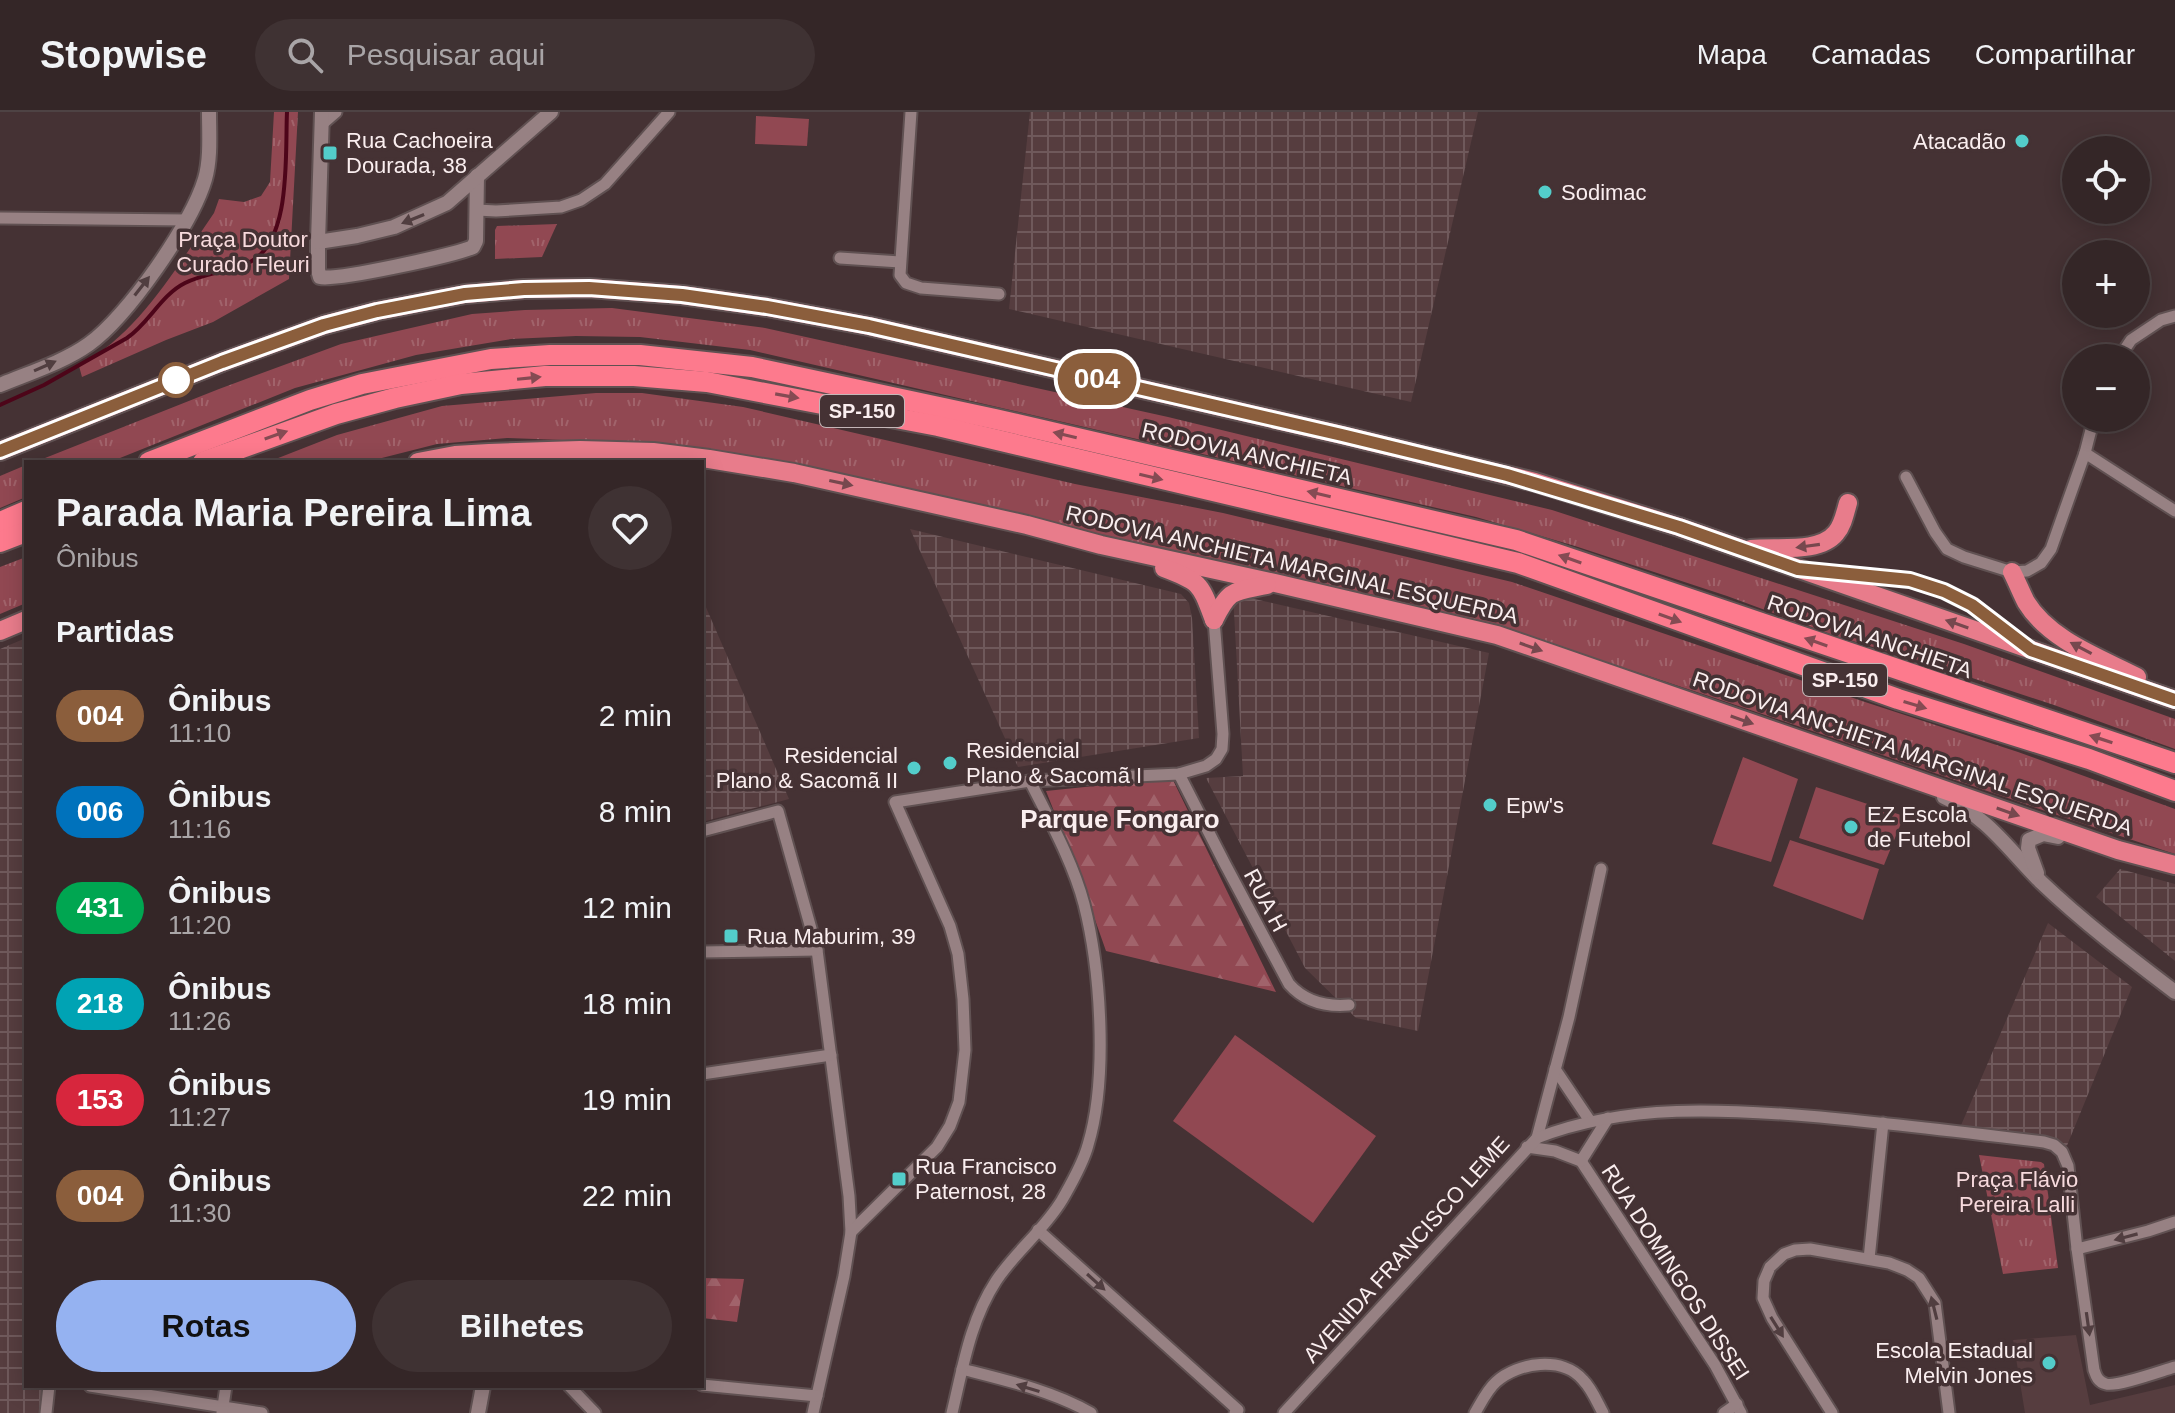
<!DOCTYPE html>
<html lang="pt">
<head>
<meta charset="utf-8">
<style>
  body { margin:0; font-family:Helvetica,sans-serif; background:#3f3233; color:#f1f3f6; height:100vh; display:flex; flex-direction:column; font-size:30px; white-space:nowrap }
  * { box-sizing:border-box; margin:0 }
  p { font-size:26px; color:#a9a5a7 }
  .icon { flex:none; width:44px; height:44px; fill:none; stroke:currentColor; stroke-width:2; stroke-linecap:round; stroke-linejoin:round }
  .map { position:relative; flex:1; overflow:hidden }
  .sheet { position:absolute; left:24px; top:348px; width:680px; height:928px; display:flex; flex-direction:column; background:#342627; border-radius:0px; box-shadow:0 4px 20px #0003,0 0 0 2px #4e4344 }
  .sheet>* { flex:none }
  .badge { padding:0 16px; border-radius:26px; font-size:28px; line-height:52px }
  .buttons { position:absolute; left:2062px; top:24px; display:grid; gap:16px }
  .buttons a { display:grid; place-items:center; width:88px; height:88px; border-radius:50%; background:#342627; box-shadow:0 4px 20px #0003,0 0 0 2px #4e4344; font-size:40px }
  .map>.badge { position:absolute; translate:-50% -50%; box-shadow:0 0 0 4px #fff }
  h2 { padding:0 32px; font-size:30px; line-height:72px }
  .round { display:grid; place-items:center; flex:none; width:84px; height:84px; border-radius:42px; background:#3f3233 }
  .summary { display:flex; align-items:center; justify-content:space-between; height:136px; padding:0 32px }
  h1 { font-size:38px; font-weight:700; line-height:60px }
  .cta { display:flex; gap:16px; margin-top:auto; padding:16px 32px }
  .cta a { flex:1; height:92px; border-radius:48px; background:#95b2f1; color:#111; font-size:32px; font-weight:700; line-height:92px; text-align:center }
  .cta a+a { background:#3f3233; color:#f1f3f6 }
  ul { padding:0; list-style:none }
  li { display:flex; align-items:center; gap:24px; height:96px; padding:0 32px }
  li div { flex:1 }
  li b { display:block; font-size:30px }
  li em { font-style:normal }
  li .badge { min-width:88px; font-weight:700; text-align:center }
  header { display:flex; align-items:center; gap:48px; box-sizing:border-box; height:112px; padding:0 40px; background:#342627; border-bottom:2px solid #4e4344 }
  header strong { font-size:38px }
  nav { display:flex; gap:44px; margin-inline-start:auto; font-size:28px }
  .search { width:560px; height:72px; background:#3f3233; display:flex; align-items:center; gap:20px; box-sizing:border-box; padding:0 28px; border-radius:44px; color:#a9a5a7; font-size:30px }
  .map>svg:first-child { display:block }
  .built { fill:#563d3f }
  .industrial { fill:url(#industrial-grid) }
  .grass { fill:url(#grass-tufts) }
  .forest { fill:url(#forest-firs) }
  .garden { fill:#914852 }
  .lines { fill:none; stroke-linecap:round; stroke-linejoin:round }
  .stream { stroke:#4d0519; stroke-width:4 }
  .minor-casing { stroke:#605152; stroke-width:15 }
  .tertiary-casing { stroke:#605152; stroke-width:18 }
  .trunk-casing { stroke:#605152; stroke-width:22 }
  .motorway-casing { stroke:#605152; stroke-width:24 }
  .minor { stroke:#978183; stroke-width:11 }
  .tertiary { stroke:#978183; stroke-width:14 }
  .trunk { stroke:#e87c8b; stroke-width:18 }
  .motorway { stroke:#fd7a8d; stroke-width:20 }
  .oneway { fill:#513e40 }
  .oneway2 { fill:#854b53 }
  .oneway3 { fill:#76484e }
  .line-casing { stroke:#fff; stroke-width:18 }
  .line { stroke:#8b5e3c; stroke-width:12 }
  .poi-dot { fill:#53cdca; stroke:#453234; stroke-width:3 }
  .stop-dot { fill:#fff; stroke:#8b5e3c; stroke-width:4 }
  .labels { text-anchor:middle; stroke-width:7; stroke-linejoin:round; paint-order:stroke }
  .shield { fill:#453234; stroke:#c4b6b7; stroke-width:2 }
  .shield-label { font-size:20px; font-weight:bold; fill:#faeeef }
  .poi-label { font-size:22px; fill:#faeeef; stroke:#453234; text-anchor:start }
  .park-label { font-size:22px; fill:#f7dadd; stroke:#453234 }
  .street-label { font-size:22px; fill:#faeeef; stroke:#453234 }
  .quarter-label { font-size:26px; font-weight:bold; fill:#faeeef; stroke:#453234 }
</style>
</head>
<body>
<header>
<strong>Stopwise</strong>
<div class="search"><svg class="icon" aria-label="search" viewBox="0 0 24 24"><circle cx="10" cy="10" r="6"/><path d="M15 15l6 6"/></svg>Pesquisar aqui</div>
<nav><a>Mapa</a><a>Camadas</a><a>Compartilhar</a></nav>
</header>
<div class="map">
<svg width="2175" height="1301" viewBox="0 0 2175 1301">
  <defs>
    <pattern id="industrial-grid" width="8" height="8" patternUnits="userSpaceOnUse" patternTransform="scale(2)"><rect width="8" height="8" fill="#563d3f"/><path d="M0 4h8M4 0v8" fill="none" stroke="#6f595b"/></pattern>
    <pattern id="grass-tufts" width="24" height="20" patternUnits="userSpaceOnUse" patternTransform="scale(2)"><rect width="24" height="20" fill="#914852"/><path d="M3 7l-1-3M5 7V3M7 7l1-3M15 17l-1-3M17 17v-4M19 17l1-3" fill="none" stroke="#a1636b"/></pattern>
    <pattern id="forest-firs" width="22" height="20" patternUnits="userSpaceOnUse" patternTransform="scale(2)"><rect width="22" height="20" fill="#914852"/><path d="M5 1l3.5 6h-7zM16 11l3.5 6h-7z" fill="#a1636b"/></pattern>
  </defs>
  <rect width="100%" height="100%" fill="#453234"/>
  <polygon class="built" points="2076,1223 2090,1293 2175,1273 2175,1301 2025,1301 2013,1228"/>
  <g class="industrial">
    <polygon points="1030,0 1478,0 1411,290 1009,197"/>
    <polygon points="910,417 1181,482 1189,491 1192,506 1199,626 1018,655"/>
    <polygon points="1233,482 1489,541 1418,919 1356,906 1305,856 1206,666 1243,664"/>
    <polygon points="702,486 789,687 702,710"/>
    <polygon points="26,526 26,1274 44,1274 39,1301 0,1301 0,537"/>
    <polygon points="2120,757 2175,772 2175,849 2096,785"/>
    <polygon points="2048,811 2132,875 2066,1036 2051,1026 2040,1022 1959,1018"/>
  </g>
  <g class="grass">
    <path d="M 274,0 L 298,0 L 289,167 L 213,210 L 166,228 L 82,265 L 79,254 C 140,220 175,157 214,101 L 219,87 L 244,90 L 261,84 L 270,70 Z"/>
    <polygon points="557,112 542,145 495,147 495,118 497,114"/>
    <polygon points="612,196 765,216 1168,305 1552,398 1964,532 2175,607 2175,637 2054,593 1936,554 1833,523 1727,484 1575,434 1476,405 750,238 640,225 576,224 511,227 416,243 295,276 110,350 35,350 219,277 341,232 472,202 525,198"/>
    <path d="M 596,281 L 642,281 L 743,295 L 1075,372 L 1223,401 L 1512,470 L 1865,590 L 2018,640 L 2175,697 L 2175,742 C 1919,659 1667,563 1407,490 L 672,332 L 507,326 L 437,332 L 366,350 L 268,350 L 337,323 L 442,294 Z"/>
    <polygon points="26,353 26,385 0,396 0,364"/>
    <polygon points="26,445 26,491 0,502 0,455"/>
    <polygon points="1979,1043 2041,1050 2044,1052 2058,1156 2003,1162"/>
  </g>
  <g class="forest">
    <polygon points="1172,666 1276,880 1106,839 1080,765 1046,679"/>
    <polygon points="702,1166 744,1167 737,1210 702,1206"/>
  </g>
  <g class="garden">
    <polygon points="756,4 809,7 807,34 755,32"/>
    <polygon points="1743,645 1798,667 1771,750 1712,732"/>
    <polygon points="1816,675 1904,704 1884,753 1799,726"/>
    <polygon points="1790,728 1879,757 1863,808 1773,774"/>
    <polygon points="1235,923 1376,1024 1313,1111 1173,1009"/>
  </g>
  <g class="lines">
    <path class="stream" d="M 0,293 L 44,273 L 127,226 C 149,211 161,183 185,171 C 205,161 229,160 250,150 C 292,129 285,41 287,0"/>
    <g class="minor-casing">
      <g id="minor">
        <polyline points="911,0 900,163 906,171 921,176 999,182"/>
        <polyline points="321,13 336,0"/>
        <polyline points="477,98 496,99 561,95 581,88 605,72 669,0"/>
        <polyline points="0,106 186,108"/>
        <polyline points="840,146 900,150"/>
        <polyline points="2119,246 2131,228 2161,208 2175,204"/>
        <polyline points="2085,341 2175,399"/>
        <polyline points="1906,365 1935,420 1947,437 1964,445 2012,460 2027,459 2041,451 2051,437 2085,341 2094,306"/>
        <path d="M 1179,662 L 1225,752 L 1289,872 C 1305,890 1326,895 1349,893"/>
        <polyline points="702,719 778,699 817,838 849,1084 851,1120 844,1164 813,1301"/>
        <polyline points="702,840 817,838"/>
        <polyline points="1555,957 1590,1009"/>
        <polyline points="702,962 831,943"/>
        <polyline points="1537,1026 1569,905 1601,757"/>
        <polyline points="1527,1035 1555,1039 1581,1049 1715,1253 1741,1301"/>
        <polyline points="1581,1049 1608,1006"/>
        <polyline points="1038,1118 1238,1298 1235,1301"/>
        <polyline points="851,1120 937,1035 950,1014 959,990 965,938 963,887 958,842 950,814 895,690 1030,669 1179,662 1206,654 1216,647 1222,637 1223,622 1214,508"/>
        <polyline points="2077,1137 2148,1119 2175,1110"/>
        <polyline points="1869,1147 1883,1011"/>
        <path d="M 962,1257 C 1005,1268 1053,1279 1091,1301"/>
        <polyline points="702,1273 817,1284"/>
        <polyline points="90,1274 262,1301"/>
        <polyline points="569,1274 595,1301"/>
        <polyline points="46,1301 49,1274"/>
        <polyline points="222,1301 226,1274"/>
        <path d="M 952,1301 C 963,1255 970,1209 996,1169 C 1015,1140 1044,1118 1062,1088 C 1071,1072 1083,1052 1088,1033 C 1108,967 1101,859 1084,792 C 1073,750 1049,707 1030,669"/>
        <path d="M 1284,1301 L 1537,1026 C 1626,991 1726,997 1820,1005 C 1895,1012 1970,1021 2044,1030 L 2054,1033 L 2062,1040 L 2068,1054 L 2077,1137 L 2094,1258 C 2096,1264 2098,1270 2106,1272 C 2117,1275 2161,1259 2175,1255"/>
        <path d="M 1475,1301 C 1481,1291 1487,1278 1496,1270 C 1518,1250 1563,1244 1583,1268 C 1592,1277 1597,1290 1603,1301"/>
        <polyline points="1724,1301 1737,1292"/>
        <polyline points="1832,1301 1772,1206 1763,1186 1764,1169 1770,1155 1784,1142 1795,1138 1810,1137 1889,1151 1907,1158 1919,1166 1935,1191 1949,1301"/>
      </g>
    </g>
    <g class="tertiary-casing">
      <g id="tertiary">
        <path d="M 322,0 L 318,130 L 318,158 L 320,165 C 336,169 455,143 473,135 L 476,129 L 477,64"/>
        <polyline points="318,130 357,124 394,115 447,91 551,0"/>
        <path d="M 0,273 C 29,261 64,250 89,232 C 127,205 192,112 205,67 C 211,46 209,22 209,0"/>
        <path d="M 1944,685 C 1989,706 2007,736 2041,770 C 2083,810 2129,845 2175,880"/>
        <polyline points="2037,761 2028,736 2029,728 2043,722 2058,725"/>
        <polyline points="478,1301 483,1274"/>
      </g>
    </g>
    <g class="trunk-casing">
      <g id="trunk">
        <polyline points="0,339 222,250 324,213 377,199 465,182 524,177 589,176 682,183 767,195 869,214 1342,323 1535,370 1679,415 2175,588"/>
        <polyline points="418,350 455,343 489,341 580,338 653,340 709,347 794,361 1027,413 1101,433 1275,471 1497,523 2118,738 2175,753"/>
        <path d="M 1751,437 C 1776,434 1819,442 1836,421 C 1843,413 1845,401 1848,391"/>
        <path d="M 1164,456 C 1201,470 1200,471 1214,508"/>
        <path d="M 2012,460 C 2017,470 2021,480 2026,490 C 2049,528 2100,546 2137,565"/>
        <path d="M 1214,508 C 1230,476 1233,480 1267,473"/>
        <polyline points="0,519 26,508"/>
      </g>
    </g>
    <g class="motorway-casing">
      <g id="motorway">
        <polyline points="149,350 310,288 362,272 491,247 550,243 640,243 752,255 995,307 1516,428 2175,651"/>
        <polyline points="203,350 336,302 395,286 461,272 545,264 634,264 707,270 938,314 1518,451 1898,587 2089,647 2175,679"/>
        <polyline points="0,410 26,399"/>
        <polyline points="0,430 26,420"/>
      </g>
    </g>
    <use href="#minor" class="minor"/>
    <use href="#tertiary" class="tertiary"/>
    <use href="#trunk" class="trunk"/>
    <use href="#motorway" class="motorway"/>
  </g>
  <defs><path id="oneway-solid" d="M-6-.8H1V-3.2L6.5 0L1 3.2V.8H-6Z" transform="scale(2)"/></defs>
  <g class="oneway">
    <use href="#oneway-solid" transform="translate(413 107) rotate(158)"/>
    <use href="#oneway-solid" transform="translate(142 174) rotate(-52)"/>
    <use href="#oneway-solid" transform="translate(45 254) rotate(-24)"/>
    <use href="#oneway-solid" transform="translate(2126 1125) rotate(165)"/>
    <use href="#oneway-solid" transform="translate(1096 1170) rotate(42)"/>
    <use href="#oneway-solid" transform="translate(1934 1196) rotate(-104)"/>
    <use href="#oneway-solid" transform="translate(2088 1212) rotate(82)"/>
    <use href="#oneway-solid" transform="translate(1777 1215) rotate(58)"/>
    <use href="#oneway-solid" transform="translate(1028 1276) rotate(-163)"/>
  </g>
  <g class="oneway2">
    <use href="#oneway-solid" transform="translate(529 266) rotate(-6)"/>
    <use href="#oneway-solid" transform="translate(787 284) rotate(10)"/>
    <use href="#oneway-solid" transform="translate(276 323) rotate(-19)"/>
    <use href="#oneway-solid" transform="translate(1065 323) rotate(-167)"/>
    <use href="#oneway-solid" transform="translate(1151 365) rotate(13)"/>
    <use href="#oneway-solid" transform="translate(1319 382) rotate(-167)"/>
    <use href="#oneway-solid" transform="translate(1570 447) rotate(-161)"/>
    <use href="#oneway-solid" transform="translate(1670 506) rotate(20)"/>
    <use href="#oneway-solid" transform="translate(1816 530) rotate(-161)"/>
    <use href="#oneway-solid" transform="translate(1915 593) rotate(17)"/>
    <use href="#oneway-solid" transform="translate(2101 627) rotate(-162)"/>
  </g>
  <g class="oneway3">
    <use href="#oneway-solid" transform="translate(841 371) rotate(12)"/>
    <use href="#oneway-solid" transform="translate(1808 434) rotate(172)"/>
    <use href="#oneway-solid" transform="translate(1957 512) rotate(-161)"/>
    <use href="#oneway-solid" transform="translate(1531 535) rotate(19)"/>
    <use href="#oneway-solid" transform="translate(2081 536) rotate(-152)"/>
    <use href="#oneway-solid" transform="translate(1742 608) rotate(19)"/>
    <use href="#oneway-solid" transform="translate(2008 700) rotate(19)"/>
  </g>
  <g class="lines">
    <g class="line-casing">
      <polyline id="line" points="0,339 222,250 324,213 377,199 465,182 524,177 589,176 682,183 767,195 869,214 1342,323 1507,363 1679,415 1798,457 1910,468 1944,479 1972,493 2031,538 2175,588"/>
    </g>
    <use href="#line" class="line"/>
  </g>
  <g class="poi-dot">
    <circle cx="2022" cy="29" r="8"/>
    <rect x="322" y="33" width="16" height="16" rx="4"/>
    <circle cx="1545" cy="80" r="8"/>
    <circle cx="950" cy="651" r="8"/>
    <circle cx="914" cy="656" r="8"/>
    <circle cx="1490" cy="693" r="8"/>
    <circle cx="1851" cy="715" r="8"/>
    <rect x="723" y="816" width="16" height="16" rx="4"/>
    <rect x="891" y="1059" width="16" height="16" rx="4"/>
    <circle cx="2049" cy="1251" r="8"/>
  </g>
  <circle class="stop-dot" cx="176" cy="268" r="16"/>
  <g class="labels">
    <g class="shield">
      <rect x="820" y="283" width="84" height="32" rx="6"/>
      <rect x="1803" y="552" width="84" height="32" rx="6"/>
    </g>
    <g class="shield-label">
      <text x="862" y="306">SP-150</text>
      <text x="1845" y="575">SP-150</text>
    </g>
    <g class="poi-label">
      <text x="346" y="36">Rua Cachoeira<tspan x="346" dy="25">Dourada, 38</tspan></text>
      <text x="2006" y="37" text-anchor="end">Atacadão</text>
      <text x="1561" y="88">Sodimac</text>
      <text x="966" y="646">Residencial<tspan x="966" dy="25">Plano &amp; Sacomã I</tspan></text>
      <text x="898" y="651" text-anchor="end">Residencial<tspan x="898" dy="25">Plano &amp; Sacomã II</tspan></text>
      <text x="1506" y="701">Epw's</text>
      <text x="1867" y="710">EZ Escola<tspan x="1867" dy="25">de Futebol</tspan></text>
      <text x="747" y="832">Rua Maburim, 39</text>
      <text x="915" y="1062">Rua Francisco<tspan x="915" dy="25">Paternost, 28</tspan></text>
      <text x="2033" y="1246" text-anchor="end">Escola Estadual<tspan x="2033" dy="25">Melvin Jones</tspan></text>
    </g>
    <g class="park-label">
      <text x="243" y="135">Praça Doutor<tspan x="243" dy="25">Curado Fleuri</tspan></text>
      <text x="2017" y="1075">Praça Flávio<tspan x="2017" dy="25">Pereira Lalli</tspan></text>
    </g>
    <g class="street-label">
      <text transform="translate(1247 341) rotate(13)" y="8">RODOVIA ANCHIETA</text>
      <text transform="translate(1292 452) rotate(13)" y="8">RODOVIA ANCHIETA MARGINAL ESQUERDA</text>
      <text transform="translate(1870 524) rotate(19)" y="8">RODOVIA ANCHIETA</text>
      <text transform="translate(1913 641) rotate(19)" y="8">RODOVIA ANCHIETA MARGINAL ESQUERDA</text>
      <text transform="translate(1266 788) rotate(62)" y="8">RUA H</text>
      <text transform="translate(1406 1137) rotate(-48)" y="8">AVENIDA FRANCISCO LEME</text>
      <text transform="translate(1676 1160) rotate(57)" y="8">RUA DOMINGOS DISSEI</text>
    </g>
    <g class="quarter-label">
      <text x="1120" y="716">Parque Fongaro</text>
    </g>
  </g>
</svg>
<div class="buttons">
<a><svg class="icon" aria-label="locate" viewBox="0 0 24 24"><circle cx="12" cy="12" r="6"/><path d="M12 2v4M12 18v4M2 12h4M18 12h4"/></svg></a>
<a>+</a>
<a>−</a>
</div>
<b class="badge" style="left:1097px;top:267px;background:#8b5e3c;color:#fff">004</b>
<section class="sheet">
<div class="summary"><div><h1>Parada Maria Pereira Lima</h1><p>Ônibus</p></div><a class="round"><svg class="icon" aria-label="heart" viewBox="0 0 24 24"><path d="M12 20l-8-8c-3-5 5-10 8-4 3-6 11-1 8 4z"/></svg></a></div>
<h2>Partidas</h2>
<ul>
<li><span class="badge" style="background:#8b5e3c;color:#fff">004</span><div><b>Ônibus</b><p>11:10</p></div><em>2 min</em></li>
<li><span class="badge" style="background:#0072bc;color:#fff">006</span><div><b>Ônibus</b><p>11:16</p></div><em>8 min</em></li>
<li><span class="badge" style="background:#00a651;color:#fff">431</span><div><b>Ônibus</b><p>11:20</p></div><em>12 min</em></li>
<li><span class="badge" style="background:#00a3b4;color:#fff">218</span><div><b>Ônibus</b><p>11:26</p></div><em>18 min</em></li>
<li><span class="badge" style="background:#d7263d;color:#fff">153</span><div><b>Ônibus</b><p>11:27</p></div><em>19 min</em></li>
<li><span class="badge" style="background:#8b5e3c;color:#fff">004</span><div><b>Ônibus</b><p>11:30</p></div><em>22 min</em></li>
</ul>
<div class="cta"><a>Rotas</a><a>Bilhetes</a></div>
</section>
</div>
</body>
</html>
